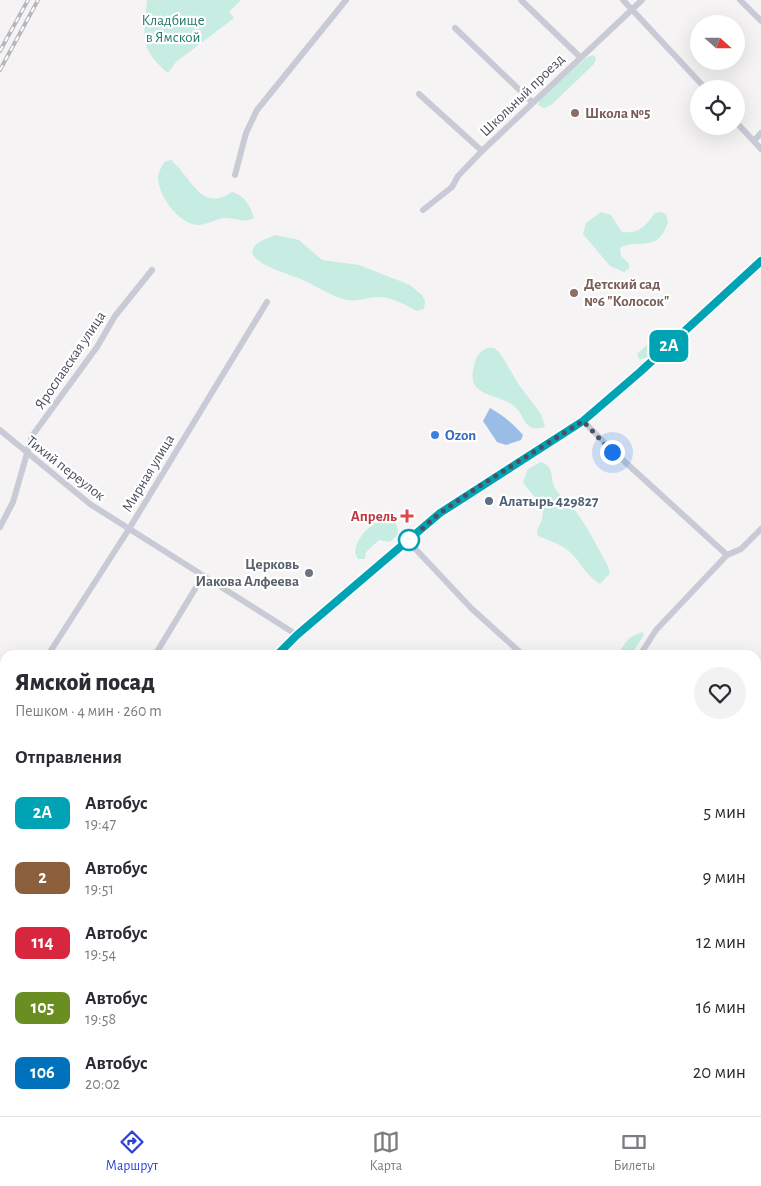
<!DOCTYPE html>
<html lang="ru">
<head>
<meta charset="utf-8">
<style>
  body { margin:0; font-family:"Alegreya Sans",sans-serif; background:#f2f2f3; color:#2b2b33; height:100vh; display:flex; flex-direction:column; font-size:19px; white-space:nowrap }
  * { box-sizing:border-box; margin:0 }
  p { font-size:16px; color:#7c7c81 }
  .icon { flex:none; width:28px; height:28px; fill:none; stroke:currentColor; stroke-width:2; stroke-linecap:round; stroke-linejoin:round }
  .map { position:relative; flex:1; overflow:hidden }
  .sheet { position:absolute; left:0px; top:650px; width:761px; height:466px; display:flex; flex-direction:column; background:#fff; border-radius:15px 15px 0 0; box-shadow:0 5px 20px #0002 }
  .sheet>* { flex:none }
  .badge { padding:0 10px; border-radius:8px; font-size:18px; line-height:32px }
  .needle { width:32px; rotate:111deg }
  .controls { position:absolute; left:690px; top:15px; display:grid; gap:10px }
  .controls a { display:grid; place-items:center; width:55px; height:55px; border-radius:50%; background:#fff; box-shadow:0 5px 20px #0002; font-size:25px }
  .you { position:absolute; width:25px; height:25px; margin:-12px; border:4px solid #fff; border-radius:50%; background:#1a73e8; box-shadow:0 0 0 8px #1a73e833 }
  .map>.badge { position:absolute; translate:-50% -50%; box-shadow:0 0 0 2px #fff }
  h2 { padding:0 15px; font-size:19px; line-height:45px }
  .round { display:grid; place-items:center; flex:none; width:52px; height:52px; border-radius:26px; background:#f2f2f3 }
  .head { display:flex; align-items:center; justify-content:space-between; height:85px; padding:0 15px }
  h1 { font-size:24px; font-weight:800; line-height:38px }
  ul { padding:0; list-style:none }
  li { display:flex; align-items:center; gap:15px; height:65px; padding:0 15px }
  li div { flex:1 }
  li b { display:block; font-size:19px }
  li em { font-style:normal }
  li .badge { min-width:55px; font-weight:700; text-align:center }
  .dock { display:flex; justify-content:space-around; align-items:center; height:70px; border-top:1px solid #e1e1e2; background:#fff; font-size:14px; color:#7c7c81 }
  .dock a { display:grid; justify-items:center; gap:2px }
  .dock .on { color:#2e43d3 }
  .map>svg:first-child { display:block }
  .green { fill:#c7ece1 }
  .water { fill:#99bde5 }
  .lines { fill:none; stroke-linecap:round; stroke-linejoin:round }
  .street { stroke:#c8cbd5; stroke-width:6 }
  .secondary { stroke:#c8cbd9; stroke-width:9 }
  .rail-casing { stroke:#b6b6bc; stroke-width:4 }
  .rail { stroke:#fff; stroke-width:2; stroke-dasharray:5.5; stroke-linecap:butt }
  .line-casing { stroke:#fff; stroke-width:11 }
  .line { stroke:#00a3b4; stroke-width:8 }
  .walk { stroke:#4c505e; stroke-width:5; stroke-dasharray:0 9 }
  .education-dot { fill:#8d6e63; stroke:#fff; stroke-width:2 }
  .shop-dot { fill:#3f7fe0; stroke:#fff; stroke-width:2 }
  .service-dot { fill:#5c6f8a; stroke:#fff; stroke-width:2 }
  .health-dot { fill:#e0444e; stroke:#fff; stroke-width:2 }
  .stop-dot { fill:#fff; stroke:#00a3b4; stroke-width:2.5 }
  .worship-dot { fill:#6b7280; stroke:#fff; stroke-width:2 }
  .labels { text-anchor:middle; stroke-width:4.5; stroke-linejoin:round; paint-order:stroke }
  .park-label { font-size:15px; fill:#227b6a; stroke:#fff }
  .street-label { font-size:15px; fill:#4c505e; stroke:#fff }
  .education-label { font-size:15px; font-weight:bold; fill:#785e54; stroke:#fff; text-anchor:start }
  .shop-label { font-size:15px; font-weight:bold; fill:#366cbe; stroke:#fff; text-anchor:start }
  .service-label { font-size:15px; font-weight:bold; fill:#4e5e75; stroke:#fff; text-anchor:start }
  .health-label { font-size:15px; font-weight:bold; fill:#be3a42; stroke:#fff; text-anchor:end }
  .worship-label { font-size:15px; font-weight:bold; fill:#5b616d; stroke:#fff; text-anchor:end }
</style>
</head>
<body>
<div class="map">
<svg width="761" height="1116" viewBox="0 0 761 1116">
  <rect width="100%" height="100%" fill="#f5f3f3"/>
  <g class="green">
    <path d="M 147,0 L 241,0 L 229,12 L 234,18 L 176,62 L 168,73 C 138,48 144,35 147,0 Z"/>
    <polygon points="593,55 596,58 594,64 551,105 544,108 538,105 541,98 587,57"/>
    <path d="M 171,160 C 192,178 201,213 232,192 C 245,195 250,206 254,218 C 243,224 236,217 224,218 C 216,219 206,225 198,225 C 178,224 158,195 158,177 C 158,172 162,167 164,162 Z"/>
    <path d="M 601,212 L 611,215 L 622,232 C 640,234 645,226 655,213 L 662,212 L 666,215 L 668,222 C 657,255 640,237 620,248 L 621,256 L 629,264 L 629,268 L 624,272 L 610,266 L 583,234 L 586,223 Z"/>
    <path d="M 276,235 L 299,240 L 322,260 L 359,265 L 410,285 L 422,295 L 425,301 L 424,309 L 417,311 C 406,305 391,297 378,297 C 368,297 357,302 347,300 C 330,296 317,286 301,279 C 280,271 219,254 276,235 Z"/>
    <path d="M 660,333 L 667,333 C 668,342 648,361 639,359 L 637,354 Z"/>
    <path d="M 487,348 L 494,348 L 500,353 L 519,385 L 541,414 L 545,427 C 523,433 527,417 514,406 C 498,393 465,398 474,366 C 476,357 478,353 487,348 Z"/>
    <path d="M 541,462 C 556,468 549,478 556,490 C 562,498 571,505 577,513 C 589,529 598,549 608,566 L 610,573 L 600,584 C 587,577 581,562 570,552 C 561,544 550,541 538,536 L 537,530 C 551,507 537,502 523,482 L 528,469 Z"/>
    <path d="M 388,518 C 396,522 398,525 398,534 L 390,542 L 379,540 L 366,552 L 365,559 L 358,559 L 355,553 C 356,537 372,521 388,518 Z"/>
    <polygon points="642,632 644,635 631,655 617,655 629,638"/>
    <polygon points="0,860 5,862 5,881 0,887"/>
    <polygon points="759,914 761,916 761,950 756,949 756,915"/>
  </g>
  <path class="water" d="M 490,408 C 504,416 512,423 523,435 L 521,440 L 506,445 L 497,442 L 483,421 Z"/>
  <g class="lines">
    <g class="street">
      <polyline points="521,0 580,57"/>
      <polyline points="623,0 706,89"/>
      <polyline points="740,0 761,21"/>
      <polyline points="455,28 532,102"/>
      <polyline points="419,94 482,151"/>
      <polyline points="736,122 761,149"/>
      <polyline points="754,141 761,133"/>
      <polyline points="235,175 246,133 257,110 346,0"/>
      <polyline points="423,210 452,187 458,176 482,151 642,0"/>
      <polyline points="583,421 613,451 727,555"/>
      <polyline points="0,430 90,504 297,635"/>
      <polyline points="0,527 13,502 32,436 97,347 115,316 152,270"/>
      <polyline points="408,541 471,608 523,655"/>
      <polyline points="48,655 129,529 267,302"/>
      <polyline points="155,655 203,576"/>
      <polyline points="640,655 656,630 727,555 741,549 761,529"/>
      <polyline points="0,729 5,721"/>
      <polyline points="484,1111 499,1116"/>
      <polyline points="214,1116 216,1111"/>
      <polyline points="301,1116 303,1111"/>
      <polyline points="390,1116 392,1111"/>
      <polyline points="602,1116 602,1111"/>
    </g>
    <g class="secondary">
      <polyline points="277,655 297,635 440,513 583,421 640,372 761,261"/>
      <polyline points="105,1116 107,1111"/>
    </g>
    <g class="rail-casing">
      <g id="rail">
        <polyline points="0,51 28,0"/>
        <polyline points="0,70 38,0"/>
      </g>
    </g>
    <use href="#rail" class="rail"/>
  </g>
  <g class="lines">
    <g class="line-casing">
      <polyline id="line" points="277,655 297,635 440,513 583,421 640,372 761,261"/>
    </g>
    <use href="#line" class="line"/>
    <polyline class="walk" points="409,540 440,513 475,489 583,421 612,452"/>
  </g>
  <g class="education-dot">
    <circle cx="575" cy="113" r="5"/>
    <circle cx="574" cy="293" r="5"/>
  </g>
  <circle class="shop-dot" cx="435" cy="435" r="5"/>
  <circle class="service-dot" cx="489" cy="501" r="5"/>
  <path class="health-dot" d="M404.5 508.5h5v5h5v5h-5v5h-5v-5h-5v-5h5z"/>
  <circle class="stop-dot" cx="409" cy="540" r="10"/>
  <circle class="worship-dot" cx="309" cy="573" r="5"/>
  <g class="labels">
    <g class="park-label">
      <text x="173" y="25">Кладбище<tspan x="173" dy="17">в Ямской</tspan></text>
    </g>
    <g class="street-label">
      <text transform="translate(522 95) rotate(-44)" y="5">Школьный проезд</text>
      <text transform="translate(70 360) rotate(-56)" y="5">Ярославская улица</text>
      <text transform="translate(66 468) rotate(38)" y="5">Тихий переулок</text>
      <text transform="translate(148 473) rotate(-59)" y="5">Мирная улица</text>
    </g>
    <g class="education-label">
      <text x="585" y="118">Школа №5</text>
      <text x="584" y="289">Детский сад<tspan x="584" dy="17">№6 "Колосок"</tspan></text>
    </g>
    <g class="shop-label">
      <text x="445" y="440">Ozon</text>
    </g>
    <g class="service-label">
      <text x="499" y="506">Алатырь 429827</text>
    </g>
    <g class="health-label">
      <text x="397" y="521">Апрель</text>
    </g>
    <g class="worship-label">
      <text x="299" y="569">Церковь<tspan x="299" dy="17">Иакова Алфеева</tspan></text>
    </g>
  </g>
</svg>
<div class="controls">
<a><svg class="needle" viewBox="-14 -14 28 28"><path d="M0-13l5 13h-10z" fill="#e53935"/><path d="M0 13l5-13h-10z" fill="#7c7c81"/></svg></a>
<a><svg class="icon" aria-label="locate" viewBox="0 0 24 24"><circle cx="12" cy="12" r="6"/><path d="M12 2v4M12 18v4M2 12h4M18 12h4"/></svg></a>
</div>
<div class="you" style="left:612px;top:452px"></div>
<b class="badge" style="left:669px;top:346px;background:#00a3b4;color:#fff">2А</b>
<section class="sheet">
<div class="head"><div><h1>Ямской посад</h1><p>Пешком · 4 мин · 260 m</p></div><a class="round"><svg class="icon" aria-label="heart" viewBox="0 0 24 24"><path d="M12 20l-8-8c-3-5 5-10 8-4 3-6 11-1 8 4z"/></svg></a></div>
<h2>Отправления</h2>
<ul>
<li><span class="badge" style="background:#00a3b4;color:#fff">2А</span><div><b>Автобус</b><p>19:47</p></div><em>5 мин</em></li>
<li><span class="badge" style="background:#8b5e3c;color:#fff">2</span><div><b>Автобус</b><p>19:51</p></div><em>9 мин</em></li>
<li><span class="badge" style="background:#d7263d;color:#fff">114</span><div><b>Автобус</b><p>19:54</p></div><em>12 мин</em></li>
<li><span class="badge" style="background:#6b8e23;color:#fff">105</span><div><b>Автобус</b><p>19:58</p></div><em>16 мин</em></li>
<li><span class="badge" style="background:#0072bc;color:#fff">106</span><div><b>Автобус</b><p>20:02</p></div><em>20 мин</em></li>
</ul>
</section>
</div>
<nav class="dock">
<a class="on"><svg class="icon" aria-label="directions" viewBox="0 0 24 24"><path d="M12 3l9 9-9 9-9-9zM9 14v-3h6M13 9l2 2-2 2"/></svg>Маршрут</a>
<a><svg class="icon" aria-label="map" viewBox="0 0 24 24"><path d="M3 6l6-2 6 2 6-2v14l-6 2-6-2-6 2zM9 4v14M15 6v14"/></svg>Карта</a>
<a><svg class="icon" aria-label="tickets" viewBox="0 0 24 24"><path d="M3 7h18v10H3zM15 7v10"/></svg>Билеты</a>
</nav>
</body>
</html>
